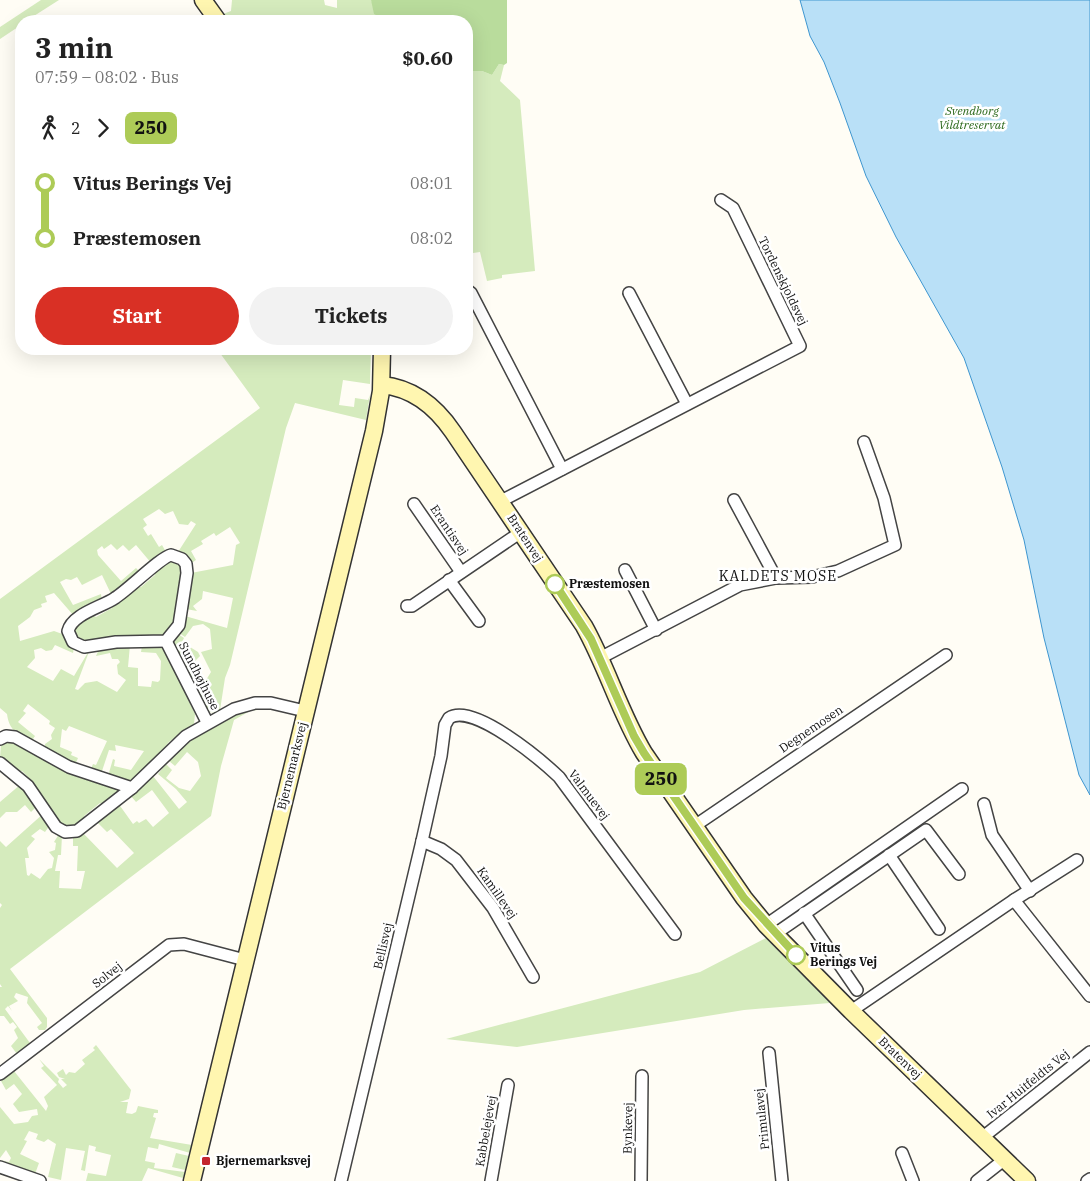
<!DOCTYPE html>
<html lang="en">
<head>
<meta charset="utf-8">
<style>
  body { margin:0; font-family:"IBM Plex Serif",serif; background:#f2f2f2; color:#222; height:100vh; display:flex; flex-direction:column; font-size:19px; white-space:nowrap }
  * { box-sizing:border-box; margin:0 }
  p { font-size:16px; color:#767676 }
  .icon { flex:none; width:28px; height:28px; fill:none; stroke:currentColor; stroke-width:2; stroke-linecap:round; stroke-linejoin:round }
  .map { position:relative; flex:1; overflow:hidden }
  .panel { position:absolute; left:15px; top:15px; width:458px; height:340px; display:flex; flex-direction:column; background:#fff; border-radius:20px; box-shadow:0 5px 20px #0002 }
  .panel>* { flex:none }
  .badge { padding:0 10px; border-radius:8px; font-size:18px; line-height:32px }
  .map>.badge { position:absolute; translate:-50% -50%; box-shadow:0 0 0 2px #fff }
  .legs { display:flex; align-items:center; gap:8px; height:55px; padding:0 20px; font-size:16px }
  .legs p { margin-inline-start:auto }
  .summary { display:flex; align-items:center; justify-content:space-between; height:85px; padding:0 20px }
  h1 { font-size:28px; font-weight:800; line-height:38px }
  .action { display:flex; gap:10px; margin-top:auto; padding:10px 20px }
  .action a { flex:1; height:58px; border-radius:30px; background:#d93025; color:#fff; font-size:20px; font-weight:800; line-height:58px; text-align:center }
  .action a+a { background:#f2f2f2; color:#222 }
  ul { padding:0 20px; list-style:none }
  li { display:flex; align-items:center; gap:18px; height:55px; font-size:19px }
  li i { display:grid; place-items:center; width:8px; height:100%; margin:0 6px; background:currentColor }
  li i::after { content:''; width:12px; height:12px; margin:-6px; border:4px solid; border-radius:50%; background:#fff }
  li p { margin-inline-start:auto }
  li:first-child i { background:linear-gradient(#0000 50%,currentColor 0) }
  li:last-child i { background:linear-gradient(currentColor 50%,#0000 0) }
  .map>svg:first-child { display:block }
  .green { fill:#d5ebbd }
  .forest { fill:#b9dc9c }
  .water { fill:#b9e0f7; stroke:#3f96cf }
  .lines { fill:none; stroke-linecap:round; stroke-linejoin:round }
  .street-casing { stroke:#444; stroke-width:14 }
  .secondary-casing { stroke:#333; stroke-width:19 }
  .street { stroke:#fff; stroke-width:11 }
  .secondary { stroke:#fff6b0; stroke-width:16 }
  .line-1-casing { stroke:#fff; stroke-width:11 }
  .line-1 { stroke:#adcb57; stroke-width:8 }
  .stop-1-dot { fill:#fff; stroke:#adcb57; stroke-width:2.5 }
  .poi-dot { fill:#c4262e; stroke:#fff; stroke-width:2 }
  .labels { text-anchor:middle; stroke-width:5; stroke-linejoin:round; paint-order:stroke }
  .park-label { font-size:12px; font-style:italic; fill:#2f6b1f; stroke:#fff }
  .street-label { font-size:12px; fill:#111; stroke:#fff }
  .stop-label { font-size:12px; font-weight:bold; fill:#111; stroke:#fff; text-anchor:start }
  .poi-label { font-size:12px; font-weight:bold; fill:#111; stroke:#fff; text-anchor:start }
  .neighbourhood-label { font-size:14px; letter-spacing:1px; fill:#111; stroke:#fff }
</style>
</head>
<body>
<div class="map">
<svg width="1090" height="1181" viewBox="0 0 1090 1181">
  <rect width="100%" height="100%" fill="#fffdf5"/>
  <g class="green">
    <polygon points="41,0 59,0 26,21 21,21 21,25 0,39 0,27"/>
    <polygon points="232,0 324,0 325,5 337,8 337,0 371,0 381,21 226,21 223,14 231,11"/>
    <polygon points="499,64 504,65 500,81 520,100 535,271 502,275 502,278 487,281 480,252 466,254 466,71 482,71 492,75"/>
    <path d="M 217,349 L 371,349 L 370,384 L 343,380 L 339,405 L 354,407 L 355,398 L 368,400 L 370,395 L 366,420 L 295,403 L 286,428 L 230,665 L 225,678 L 220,710 L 214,713 L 208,711 L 198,693 L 211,672 L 201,652 L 212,649 L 210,629 L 203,624 L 193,626 L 185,637 L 179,633 L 185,616 L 227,628 L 233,598 L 203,591 L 202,599 L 193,606 L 197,611 L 186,609 L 191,573 L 233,565 L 236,545 L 240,543 L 230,527 L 216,536 L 214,533 L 201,541 L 203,544 L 191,551 L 196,560 L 190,564 L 178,552 L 196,524 L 191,521 L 188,525 L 179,524 L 173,511 L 165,514 L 159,509 L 143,519 L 147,525 L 143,528 L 148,536 L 151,534 L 159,547 L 162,545 L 166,552 L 152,564 L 136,545 L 129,551 L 123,545 L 117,550 L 111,544 L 104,549 L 102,546 L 97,550 L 98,555 L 121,581 L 136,568 L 141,573 L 112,596 L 102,575 L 82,585 L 77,577 L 71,580 L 66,579 L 60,582 L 73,605 L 101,594 L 102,602 L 74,616 L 54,593 L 45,596 L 47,602 L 41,604 L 42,607 L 34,610 L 30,617 L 18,626 L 20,641 L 54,631 L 65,635 L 74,648 L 73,653 L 55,645 L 52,650 L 46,651 L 41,648 L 34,650 L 35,658 L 27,667 L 53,681 L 61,669 L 74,676 L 90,649 L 75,689 L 78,690 L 85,683 L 97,681 L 117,692 L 126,680 L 118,674 L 117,665 L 120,662 L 118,659 L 112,659 L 110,653 L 96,656 L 100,647 L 130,645 L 128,667 L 138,668 L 138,686 L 151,687 L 152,681 L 158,682 L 160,680 L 161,661 L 156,653 L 141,652 L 142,646 L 160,646 L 164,649 L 195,714 L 194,724 L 169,742 L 147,769 L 131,781 L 108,776 L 113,759 L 115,760 L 114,766 L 131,770 L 144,751 L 115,745 L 116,751 L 109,750 L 101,774 L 90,771 L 93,764 L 96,765 L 107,741 L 69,726 L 66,731 L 62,729 L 60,747 L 72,752 L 71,755 L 78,758 L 75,765 L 45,750 L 45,744 L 52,739 L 51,735 L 55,728 L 49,724 L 50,721 L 28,704 L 23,711 L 26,713 L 18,722 L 35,736 L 31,742 C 17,734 9,730 7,714 L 0,708 L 0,599 L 260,408 Z"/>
    <polygon points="171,558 182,565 183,579 179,582 177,620 166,636 138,637 135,635 117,635 115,638 86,643 73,636 73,626 92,615 96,617 112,608 113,604 137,587 141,587 155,575 155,571"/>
    <polygon points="178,634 184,638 182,642 198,652 200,656 193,663 198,675 193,684 173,644"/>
    <path d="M 264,709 L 250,711 L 234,720 L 221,766 L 211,816 L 10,969 L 47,1018 L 47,1027 L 45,1030 L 39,1030 L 37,1027 L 42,1023 L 27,1003 L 28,997 L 16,993 L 14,997 L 18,1001 L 9,1006 L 12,1011 L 8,1006 L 5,1009 L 30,1043 L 17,1054 L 11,1046 L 18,1038 L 14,1030 L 17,1027 L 13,1022 L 10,1024 L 4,1016 L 0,1016 L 0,987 L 2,987 L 0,984 L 0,908 L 2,905 L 0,903 L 0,841 L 6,847 L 44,813 L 50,825 L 45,832 L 40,829 L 31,836 L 35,839 L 27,848 L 29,858 L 25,858 L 27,875 L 29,876 L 31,873 L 40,879 L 48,869 L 52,868 L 54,858 L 49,852 L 55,850 L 56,843 L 54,842 L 59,834 L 62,835 L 61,855 L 58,855 L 55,871 L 60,871 L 59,888 L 81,889 L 85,871 L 77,871 L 78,846 L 73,846 L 73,836 L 82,832 L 117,868 L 134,853 L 111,829 L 107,832 L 95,820 L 118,803 L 133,824 L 137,821 L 139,823 L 146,819 L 153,827 L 169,813 L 152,790 L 136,802 L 130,795 L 153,776 L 179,809 L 187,802 L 176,789 L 158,774 L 166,764 L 172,770 L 166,778 L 179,788 L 190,791 L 201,776 L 198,762 L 187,752 L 175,766 L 169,761 C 193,736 229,711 264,709 Z"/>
    <polygon points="11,739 64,768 65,772 83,779 86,777 119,789 118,794 103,805 100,803 84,816 84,820 77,827 63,827 35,788 35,784 22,771 18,772 0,758 1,744"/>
    <polygon points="21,784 38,805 31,812 25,805 17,812 6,812 0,818 0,802"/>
    <polygon points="766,938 830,1003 744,1010 517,1047 446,1039 700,972"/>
    <polygon points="96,1045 131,1090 129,1099 120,1102 128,1102 126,1113 132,1114 136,1112 138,1106 158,1110 158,1113 154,1113 153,1117 156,1118 150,1138 192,1145 190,1153 159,1144 158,1149 148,1147 145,1161 155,1163 154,1168 185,1172 183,1178 148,1168 142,1181 86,1181 88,1173 106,1176 111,1155 95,1151 96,1147 89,1145 85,1171 81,1170 85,1151 66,1148 61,1180 48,1177 56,1144 48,1139 44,1142 36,1139 38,1134 29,1131 24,1140 27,1141 20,1154 39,1163 35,1174 0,1160 9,1162 11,1158 6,1150 0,1158 0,1107 14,1124 28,1122 32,1116 38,1115 37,1109 19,1112 13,1104 22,1094 14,1084 6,1090 1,1081 14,1071 46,1111 48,1106 44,1097 57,1085 41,1068 44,1066 39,1059 59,1079 58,1082 63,1088 67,1085 61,1079 65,1079 59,1077 57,1073 63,1069 66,1075 69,1072 75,1073 85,1064 82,1060 95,1050 93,1048"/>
    <polygon points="176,1153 189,1156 185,1170 172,1167"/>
  </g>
  <polygon class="forest" points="371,0 507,0 507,63 504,65 499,64 492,75 482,71 466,71 466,21 381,21 380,17 374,14"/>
  <polygon class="water" points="800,0 1090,0 1090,795 1079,775 1044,638 1024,540 1002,467 964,358 896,237 866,176 840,103 824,62 810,36"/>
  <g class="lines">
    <g class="street-casing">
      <g id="street">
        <polyline points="466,289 471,293 562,469"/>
        <polyline points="629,293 687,404"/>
        <polyline points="734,500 776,578"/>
        <polyline points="501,501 800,346 733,208 721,200"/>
        <polyline points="414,504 461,572"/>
        <path d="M 171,555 L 182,559 L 186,564 L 187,573 L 179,625 L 166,641 L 116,642 L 84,647 L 73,642 L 68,631 C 72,614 102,607 115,598 C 129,589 161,557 171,555 Z"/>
        <polyline points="625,570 656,630"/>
        <polyline points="449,580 479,621"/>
        <polyline points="407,606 412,606 521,532"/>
        <polyline points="166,641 207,722"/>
        <polyline points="600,658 740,585 776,578 812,577 838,571 895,545 884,498 864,442"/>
        <polyline points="0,739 6,736 15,737 69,767 132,788 77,831 65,832 56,827 28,786 0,763"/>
        <polyline points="132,788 186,736 234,709 255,703 271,703 305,711"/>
        <polyline points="984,804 992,835 1030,891"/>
        <polyline points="693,827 946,655"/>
        <polyline points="422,841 441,849 456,860 493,908 533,977"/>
        <polyline points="889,855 939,929"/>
        <polyline points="1014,900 1090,996"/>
        <polyline points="804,913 857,990"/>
        <polyline points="766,925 962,789"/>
        <polyline points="775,934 926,830 959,874"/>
        <polyline points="851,1011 1014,900 1077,860"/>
        <polyline points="769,1053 782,1181"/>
        <polyline points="0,1074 169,945 184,944 245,960"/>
        <polyline points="983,1137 1090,1052"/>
        <polyline points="902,1153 913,1181"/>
        <polyline points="0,1167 40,1181"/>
        <path d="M 341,1181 L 422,841 L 441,756 L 445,725 L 449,718 C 473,702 541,760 559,777 L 675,934"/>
        <polyline points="491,1181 508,1085"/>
        <polyline points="641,1181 642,1076"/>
        <polyline points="977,1181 1005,1159"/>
        <polyline points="1087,1181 1090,1179"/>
      </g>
    </g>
    <g class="secondary-casing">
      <g id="secondary">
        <polyline points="203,0 218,21"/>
        <path d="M 382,385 C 413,388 436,407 453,432 L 584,626 C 607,667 620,713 644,753 L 744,898 L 766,925 L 851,1011 L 1027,1181"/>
        <polyline points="192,1181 374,431 381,391 382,349"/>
      </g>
    </g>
    <use href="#street" class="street"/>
    <use href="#secondary" class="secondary"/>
  </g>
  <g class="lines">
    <g class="line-1-casing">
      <polyline id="line-1" points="555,584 591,639 634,736 644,753 744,898 796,955"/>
    </g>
    <use href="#line-1" class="line-1"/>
  </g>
  <g class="stop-1-dot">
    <circle cx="555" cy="584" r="9"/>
    <circle cx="796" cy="955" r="9"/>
  </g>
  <rect class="poi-dot" x="201" y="1156" width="10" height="10" rx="2.5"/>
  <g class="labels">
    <g class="park-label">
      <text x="972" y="115">Svendborg<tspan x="972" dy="14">Vildtreservat</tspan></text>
    </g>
    <g class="street-label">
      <text transform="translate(783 281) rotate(64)" y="4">Tordenskjoldsvej</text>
      <text transform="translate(449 530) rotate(56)" y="4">Erantisvej</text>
      <text transform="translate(525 538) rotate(57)" y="4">Bratenvej</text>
      <text transform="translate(199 676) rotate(63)" y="4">Sundhøjhuse</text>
      <text transform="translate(811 729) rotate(-34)" y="4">Degnemosen</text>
      <text transform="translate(292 766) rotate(-76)" y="4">Bjernemarksvej</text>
      <text transform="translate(589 795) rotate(53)" y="4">Valmuevej</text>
      <text transform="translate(497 893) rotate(55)" y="4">Kamillevej</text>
      <text transform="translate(383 946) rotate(-77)" y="4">Bellisvej</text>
      <text transform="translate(107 975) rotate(-38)" y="4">Solvej</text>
      <text transform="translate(900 1058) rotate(44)" y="4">Bratenvej</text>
      <text transform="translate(1028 1084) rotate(-39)" y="4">Ivar Huitfeldts Vej</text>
      <text transform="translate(762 1119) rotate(-96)" y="4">Primulavej</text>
      <text transform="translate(628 1128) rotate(-89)" y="4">Bynkevej</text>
      <text transform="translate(486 1131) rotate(-80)" y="4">Kabbelejevej</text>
    </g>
    <g class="stop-label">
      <text x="569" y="588">Præstemosen</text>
      <text x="810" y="952">Vitus<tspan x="810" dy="14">Berings Vej</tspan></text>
    </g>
    <g class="poi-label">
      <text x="216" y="1165">Bjernemarksvej</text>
    </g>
    <g class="neighbourhood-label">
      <text x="778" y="581">KALDETS MOSE</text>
    </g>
  </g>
</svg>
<b class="badge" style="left:661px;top:779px;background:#adcb57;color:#111">250</b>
<section class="panel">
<div class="summary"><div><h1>3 min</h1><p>07:59 – 08:02 · Bus</p></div><b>$0.60</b></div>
<div class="legs"><svg class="icon" aria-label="walk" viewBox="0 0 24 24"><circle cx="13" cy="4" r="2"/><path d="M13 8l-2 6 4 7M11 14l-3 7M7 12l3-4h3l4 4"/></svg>2<svg class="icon" aria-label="forward" viewBox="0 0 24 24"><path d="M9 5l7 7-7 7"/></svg><b class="badge" style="background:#adcb57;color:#111">250</b></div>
<ul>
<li><i style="color:#adcb57"></i><b>Vitus Berings Vej</b><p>08:01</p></li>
<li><i style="color:#adcb57"></i><b>Præstemosen</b><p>08:02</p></li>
</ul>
<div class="action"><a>Start</a><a>Tickets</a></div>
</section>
</div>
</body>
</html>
